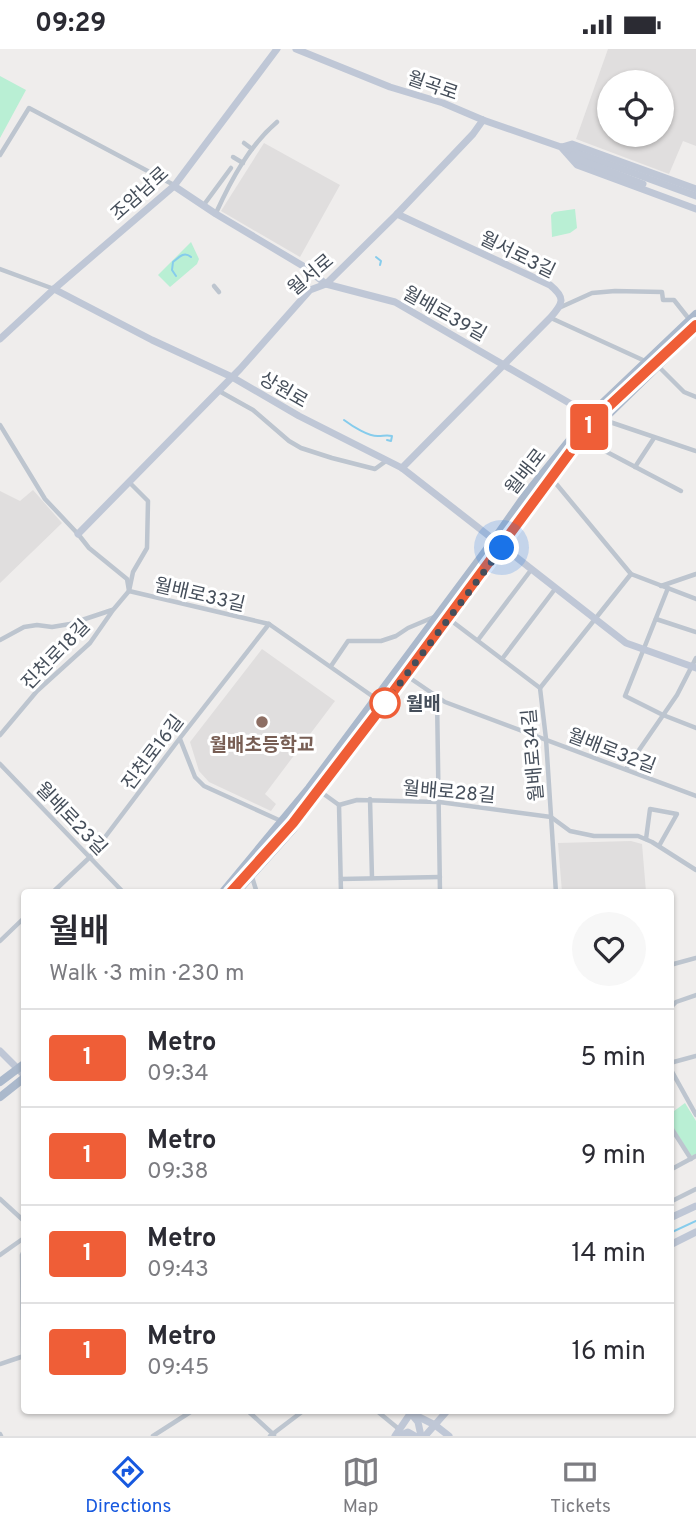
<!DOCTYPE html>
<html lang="en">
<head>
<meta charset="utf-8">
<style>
  body { margin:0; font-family:Overpass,"Noto Sans KR",sans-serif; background:#f7f7f7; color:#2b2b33; height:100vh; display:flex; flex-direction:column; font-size:26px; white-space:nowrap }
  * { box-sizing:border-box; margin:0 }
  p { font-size:23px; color:#7c7c81 }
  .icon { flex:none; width:38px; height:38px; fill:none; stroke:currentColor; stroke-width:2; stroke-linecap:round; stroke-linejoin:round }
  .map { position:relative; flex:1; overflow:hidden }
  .drawer { position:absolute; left:21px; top:840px; width:653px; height:525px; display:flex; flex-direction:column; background:#fff; border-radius:7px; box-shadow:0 2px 5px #0004 }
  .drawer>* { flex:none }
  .badge { padding:0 14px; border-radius:5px; font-size:24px; line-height:46px }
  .controls { position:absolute; left:597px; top:21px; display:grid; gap:14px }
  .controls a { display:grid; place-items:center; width:77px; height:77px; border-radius:50%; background:#fff; box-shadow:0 2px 5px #0004; font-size:35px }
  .you { position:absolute; width:35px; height:35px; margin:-18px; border:5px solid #fff; border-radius:50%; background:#1a73e8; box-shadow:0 0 0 10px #1a73e833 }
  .map>.badge { position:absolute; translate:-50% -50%; box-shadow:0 0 0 4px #fff }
  .round { display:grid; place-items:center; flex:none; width:74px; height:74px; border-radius:37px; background:#f7f7f7 }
  .head { display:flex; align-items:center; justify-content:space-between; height:119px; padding:0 28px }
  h1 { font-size:33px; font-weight:600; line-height:52px }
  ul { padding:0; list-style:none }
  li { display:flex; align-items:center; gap:21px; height:98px; padding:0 28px; border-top:2px solid #e1e1e2 }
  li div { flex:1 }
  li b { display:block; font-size:26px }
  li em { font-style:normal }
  li .badge { min-width:77px; font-weight:700; text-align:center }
  .status { display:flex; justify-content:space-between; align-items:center; height:49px; padding:0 35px; background:#fff; direction:ltr }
  .status svg { height:19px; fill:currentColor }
  .dock { display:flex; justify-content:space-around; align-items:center; height:98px; border-top:2px solid #e1e1e2; background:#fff; font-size:19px; color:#7c7c81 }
  .dock a { display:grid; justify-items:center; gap:4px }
  .dock .current { color:#1759df }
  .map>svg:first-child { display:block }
  .education { fill:#e0dede; fill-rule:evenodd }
  .green { fill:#b9efd4 }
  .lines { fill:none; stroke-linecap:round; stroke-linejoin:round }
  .stream { stroke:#86ccec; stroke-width:2 }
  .street { stroke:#bdc5cf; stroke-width:4.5 }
  .secondary { stroke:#bfc7d6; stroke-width:7 }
  .primary { stroke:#abb9cc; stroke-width:8 }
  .line-casing { stroke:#fff; stroke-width:16 }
  .line { stroke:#ef5e37; stroke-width:10 }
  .walk { stroke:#454e5a; stroke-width:7; stroke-dasharray:0 12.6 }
  .stop-dot { fill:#fff; stroke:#ef5e37; stroke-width:3.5 }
  .education-dot { fill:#8d6e63; stroke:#fff; stroke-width:2.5 }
  .labels { text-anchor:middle; stroke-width:6; stroke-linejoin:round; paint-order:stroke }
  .street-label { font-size:19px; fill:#454e5a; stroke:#fff }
  .stop-label { font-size:19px; font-weight:bold; fill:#454e5a; stroke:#fff; text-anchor:start }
  .education-label { font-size:19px; font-weight:bold; fill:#785e54; stroke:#fff }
</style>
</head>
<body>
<div class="status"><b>09:29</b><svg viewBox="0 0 49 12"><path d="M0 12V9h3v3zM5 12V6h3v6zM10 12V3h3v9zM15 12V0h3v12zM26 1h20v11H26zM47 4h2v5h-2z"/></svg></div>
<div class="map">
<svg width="696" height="1387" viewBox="0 0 696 1387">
  <rect width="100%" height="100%" fill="#efedec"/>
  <g class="education">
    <path d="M 608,0 L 696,0 L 696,97 L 683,92 L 669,125 L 576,90 ZM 609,33 L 662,33 L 662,86 L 609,86 Z"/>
    <polygon points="264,94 340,136 300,208 221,162"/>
    <polygon points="33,441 62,474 0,534 0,442 20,452"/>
    <polygon points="262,600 335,652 265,745 276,755 271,762 209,733 199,722 190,693"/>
    <polygon points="631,792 642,795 646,843 562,843 558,794"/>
  </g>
  <g class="green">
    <polygon points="0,27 26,41 0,89"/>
    <polygon points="575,160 577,179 570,184 552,188 551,166 554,163"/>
    <polygon points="191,193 199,210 197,215 170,238 158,226"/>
    <polygon points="685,1054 696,1072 696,1105 691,1107 670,1073 670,1065"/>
  </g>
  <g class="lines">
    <g class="stream">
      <polyline points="376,208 381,212 380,216"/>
      <path d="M 176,227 L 172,221 L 173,213 C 179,208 184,202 191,208"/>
      <path d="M 344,371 C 352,377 369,388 379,387 C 383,387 387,386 392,387 L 391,392 L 387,391"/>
      <polyline points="670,1184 696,1172"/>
    </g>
    <g class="street">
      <polyline points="244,94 252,100"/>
      <polyline points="0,106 29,59 174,136"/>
      <polyline points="233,108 243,114"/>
      <polyline points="203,157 231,119"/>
      <path d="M 216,164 C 231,131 249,97 277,73"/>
      <polyline points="0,220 54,240"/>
      <polyline points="214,237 219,243"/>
      <polyline points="561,258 592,244 615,242 662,243 663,251 674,251 689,270"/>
      <polyline points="551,269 645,312"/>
      <polyline points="658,317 684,343 696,348"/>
      <polyline points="219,342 253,361 289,392 301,399 332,409 375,420 386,412"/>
      <polyline points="604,371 696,402"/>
      <polyline points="0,376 45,450 78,485 89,499 127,530 129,542 269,575 375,649"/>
      <polyline points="586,392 681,442"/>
      <polyline points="635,418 654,389"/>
      <polyline points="553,431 631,525 696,550"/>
      <polyline points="661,537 696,525"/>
      <polyline points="668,539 625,647 663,666 696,679"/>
      <polyline points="449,570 540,639 546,690 556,844"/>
      <polyline points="656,570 696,583"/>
      <polyline points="0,591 24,578 37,576 52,578 70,575 112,561"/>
      <polyline points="478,591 531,521"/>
      <polyline points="502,610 555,540"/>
      <polyline points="331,617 348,592 381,592 396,587 408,579 434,568"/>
      <polyline points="407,627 445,653 696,747"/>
      <polyline points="540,639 631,525"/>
      <polyline points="437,648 440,844"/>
      <polyline points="0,686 37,642 90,594 113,561 129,542 133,523 147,499 148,452 130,434"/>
      <polyline points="180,690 195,728 204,737 281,772"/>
      <polyline points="0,715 124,844"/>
      <polyline points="626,720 677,646 696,609"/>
      <polyline points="321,743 339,756"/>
      <polyline points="370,750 372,829"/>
      <polyline points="339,756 357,751 439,753 551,768 570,782 594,787 638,787 652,793 696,821"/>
      <polyline points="339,756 341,844"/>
      <polyline points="646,790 650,760 677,765 659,797"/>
      <polyline points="252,828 257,844"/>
      <polyline points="341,830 440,828"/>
      <polyline points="52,844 90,808 180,689 269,575"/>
      <polyline points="0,892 24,869"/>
      <polyline points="670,916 696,909"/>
      <polyline points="670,959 676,953 696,946"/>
      <polyline points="670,1014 696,1007"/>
      <polyline points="670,1019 696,1066"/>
      <polyline points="670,1077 691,1110"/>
      <polyline points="670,1121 696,1107"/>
      <polyline points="0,1150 24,1172"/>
      <polyline points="670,1153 696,1140"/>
      <polyline points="0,1206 24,1189"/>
      <polyline points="23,1308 22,1206 24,1201"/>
      <polyline points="0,1315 24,1307"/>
      <polyline points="248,1362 274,1386"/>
      <polyline points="377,1362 400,1381"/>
      <polyline points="0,1385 1,1387"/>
      <polyline points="153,1387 192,1362"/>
      <polyline points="270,1387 303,1362"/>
    </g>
    <g class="secondary">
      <polyline points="296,0 390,38 443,54 483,71 561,98 577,116 696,160"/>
      <polyline points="562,98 696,147"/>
      <polyline points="562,98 572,95 696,140"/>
      <polyline points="573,106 578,110 643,135"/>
      <polyline points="174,137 216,165 303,217 326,235 395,253 590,366"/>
      <path d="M 397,165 L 550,236 C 566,249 563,254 551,268 L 402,419"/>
      <polyline points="54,240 152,291 232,328 299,367 402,419 626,594 696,619"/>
      <polyline points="0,290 54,240 174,137 277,0"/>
      <polyline points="78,485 240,320 310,241 326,235 397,165 473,85 483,71"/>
      <polyline points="0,1002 24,1026"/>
      <polyline points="670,1169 696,1157"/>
      <polyline points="670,1196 696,1183"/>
      <polyline points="411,1364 435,1376 449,1387"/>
      <polyline points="413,1367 418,1373 421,1387"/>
      <polyline points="395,1387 412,1362"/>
      <polyline points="399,1387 408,1383 415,1387"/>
      <polyline points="425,1387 447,1362"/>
    </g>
    <g class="primary">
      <polyline points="222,844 309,739 493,492 526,445 590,366 696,265"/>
      <polyline points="236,844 294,779 406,626 572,406 603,371 696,280"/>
      <polyline points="0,1033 24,1015"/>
      <polyline points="0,1048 24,1029"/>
    </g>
  </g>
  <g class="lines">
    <g class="line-casing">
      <polyline id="line" points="230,844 293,774 384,655 594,371 696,276"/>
    </g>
    <use href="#line" class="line"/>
    <polyline class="walk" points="385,654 502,499"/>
  </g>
  <circle class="stop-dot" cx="385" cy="654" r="14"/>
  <circle class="education-dot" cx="262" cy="673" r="7"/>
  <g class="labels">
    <g class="street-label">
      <text transform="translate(433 36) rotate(19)" y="7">월곡로</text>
      <text transform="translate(139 144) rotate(-42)" y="7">조암남로</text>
      <text transform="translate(518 205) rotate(26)" y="7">월서로3길</text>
      <text transform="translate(310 225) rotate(-40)" y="7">월서로</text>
      <text transform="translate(445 264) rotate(29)" y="7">월배로39길</text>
      <text transform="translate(284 340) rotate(30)" y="7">상원로</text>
      <text transform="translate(525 422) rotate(-52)" y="7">월배로</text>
      <text transform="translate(200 545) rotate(13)" y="7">월배로33길</text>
      <text transform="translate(55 605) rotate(-46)" y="7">진천로18길</text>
      <text transform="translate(612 701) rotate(21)" y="7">월배로32길</text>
      <text transform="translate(152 703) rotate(-53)" y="7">진천로16길</text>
      <text transform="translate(532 706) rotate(-95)" y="7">월배로34길</text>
      <text transform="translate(449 742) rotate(5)" y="7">월배로28길</text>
      <text transform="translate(72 769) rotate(46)" y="7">월배로23길</text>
    </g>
    <g class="stop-label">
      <text x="406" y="661">월배</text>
    </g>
    <g class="education-label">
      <text x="262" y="702">월배초등학교</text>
    </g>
  </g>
</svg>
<div class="controls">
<a><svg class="icon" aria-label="locate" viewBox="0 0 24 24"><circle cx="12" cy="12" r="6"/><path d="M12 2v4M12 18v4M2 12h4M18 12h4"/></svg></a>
</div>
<div class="you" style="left:502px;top:499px"></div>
<b class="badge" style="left:589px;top:378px;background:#ef5e37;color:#fff">1</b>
<section class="drawer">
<div class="head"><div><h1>월배</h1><p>Walk · 3 min · 230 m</p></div><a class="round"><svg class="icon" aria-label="heart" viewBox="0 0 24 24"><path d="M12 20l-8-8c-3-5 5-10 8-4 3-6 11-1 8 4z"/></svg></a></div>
<ul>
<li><span class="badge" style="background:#ef5e37;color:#fff">1</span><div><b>Metro</b><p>09:34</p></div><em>5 min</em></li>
<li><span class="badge" style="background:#ef5e37;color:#fff">1</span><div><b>Metro</b><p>09:38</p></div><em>9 min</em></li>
<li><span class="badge" style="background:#ef5e37;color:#fff">1</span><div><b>Metro</b><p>09:43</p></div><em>14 min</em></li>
<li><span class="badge" style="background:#ef5e37;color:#fff">1</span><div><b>Metro</b><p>09:45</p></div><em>16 min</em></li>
</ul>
</section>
</div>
<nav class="dock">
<a class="current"><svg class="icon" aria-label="directions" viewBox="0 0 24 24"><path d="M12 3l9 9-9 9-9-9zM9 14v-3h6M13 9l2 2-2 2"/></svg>Directions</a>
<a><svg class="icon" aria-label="map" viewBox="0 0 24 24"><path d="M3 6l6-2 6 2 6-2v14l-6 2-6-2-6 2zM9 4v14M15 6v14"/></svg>Map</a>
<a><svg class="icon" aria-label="tickets" viewBox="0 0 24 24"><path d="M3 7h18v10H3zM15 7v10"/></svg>Tickets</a>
</nav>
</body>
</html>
